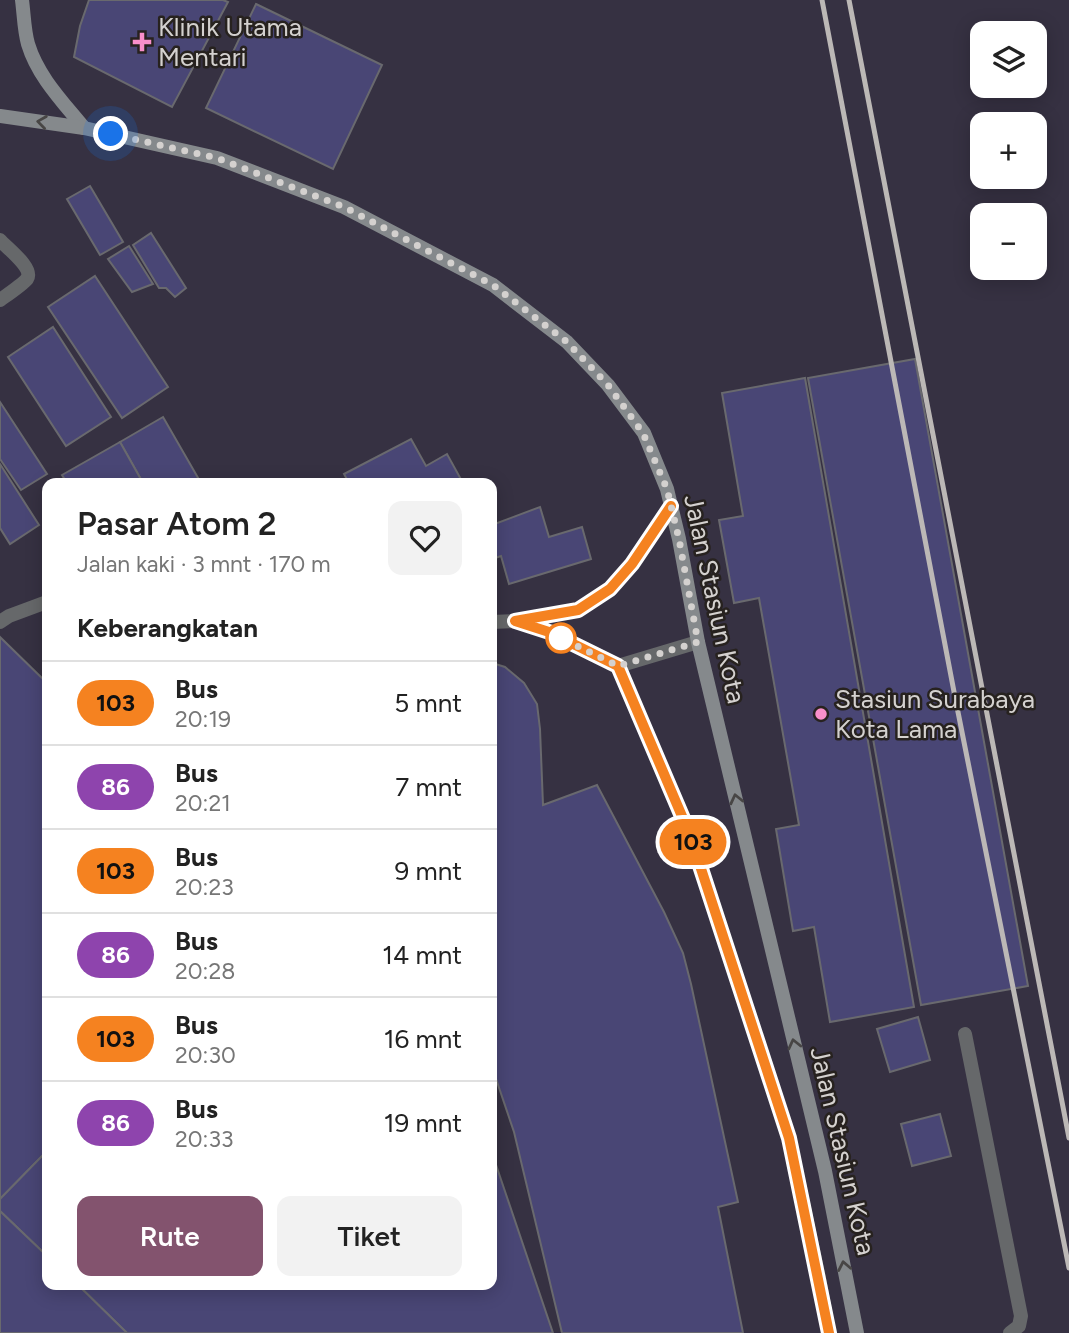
<!DOCTYPE html>
<html lang="id">
<head>
<meta charset="utf-8">
<style>
  body { margin:0; font-family:Figtree,sans-serif; background:#f2f2f2; color:#222; height:100vh; display:flex; flex-direction:column; font-size:26px; white-space:nowrap }
  * { box-sizing:border-box; margin:0 }
  p { font-size:23px; color:#767676 }
  .icon { flex:none; width:38px; height:38px; fill:none; stroke:currentColor; stroke-width:2; stroke-linecap:round; stroke-linejoin:round }
  .map { position:relative; flex:1; overflow:hidden }
  .sheet { position:absolute; left:42px; top:478px; width:455px; height:812px; display:flex; flex-direction:column; background:#fff; border-radius:14px; box-shadow:0 4px 18px #0003 }
  .sheet>* { flex:none }
  .badge { padding:0 14px; border-radius:23px; font-size:24px; line-height:46px }
  .tools { position:absolute; left:970px; top:21px; display:grid; gap:14px }
  .tools a { display:grid; place-items:center; width:77px; height:77px; border-radius:14px; background:#fff; box-shadow:0 4px 18px #0003; font-size:35px }
  .you { position:absolute; width:35px; height:35px; margin:-18px; border:5px solid #fff; border-radius:50%; background:#1a73e8; box-shadow:0 0 0 10px #1a73e833 }
  .map>.badge { position:absolute; translate:-50% -50%; box-shadow:0 0 0 4px #fff }
  h2 { padding:0 35px; font-size:26px; line-height:63px }
  .round { display:grid; place-items:center; flex:none; width:74px; height:74px; border-radius:14px; background:#f2f2f2 }
  .summary { display:flex; align-items:center; justify-content:space-between; height:119px; padding:0 35px }
  h1 { font-size:33px; font-weight:600; line-height:52px }
  .primary-button { display:flex; gap:14px; margin-top:auto; padding:14px 35px }
  .primary-button a { flex:1; height:80px; border-radius:14px; background:#83536e; color:#fff; font-size:28px; font-weight:600; line-height:80px; text-align:center }
  .primary-button a+a { background:#f2f2f2; color:#222 }
  ul { padding:0; list-style:none }
  li { display:flex; align-items:center; gap:21px; height:84px; padding:0 35px; border-top:2px solid #e0e0e0 }
  li div { flex:1 }
  li b { display:block; font-size:26px }
  li em { font-style:normal }
  li .badge { min-width:77px; font-weight:700; text-align:center }
  .map>svg:first-child { display:block }
  .commercial { fill:#363142; fill-rule:evenodd }
  .building { fill:#494675; stroke:#69696e; stroke-width:2 }
  .lines { fill:none; stroke-linecap:round; stroke-linejoin:round }
  .service { stroke:#66686a; stroke-width:14 }
  .secondary { stroke:#85898c; stroke-width:14 }
  .rail { stroke:#bcb8b6; stroke-width:5 }
  .oneway { stroke:#484645 }
  .line-casing { stroke:#fff; stroke-width:16 }
  .line { stroke:#f58220; stroke-width:10 }
  .walk { stroke:#d4d1cf; stroke-width:7; stroke-dasharray:0 12.6 }
  .poi-dot { fill:#f98fca; stroke:#27221f; stroke-width:2.5 }
  .stop-dot { fill:#fff; stroke:#f58220; stroke-width:3.5 }
  .labels { text-anchor:middle; stroke-width:5; stroke-linejoin:round; paint-order:stroke }
  .poi-label { font-size:26px; fill:#d4d1cf; stroke:#27221f; text-anchor:start }
  .street-label { font-size:26px; fill:#d4d1cf; stroke:#27221f }
</style>
</head>
<body>
<div class="map">
<svg width="1069" height="1333" viewBox="0 0 1069 1333">
  <rect width="100%" height="100%" fill="#312c29"/>
  <path class="commercial" d="M 0,0 L 1069,0 L 1069,1333 L 0,1333 ZM 982,33 L 1034,33 L 1034,86 L 982,86 ZM 982,124 L 1034,124 L 1034,177 L 982,177 ZM 982,215 L 1034,215 L 1034,268 L 982,268 ZM 47,483 L 492,483 L 492,1284 L 47,1284 Z"/>
  <g class="building">
    <polygon points="89,0 223,0 228,2 172,107 74,57 80,26"/>
    <polygon points="256,4 382,65 333,169 206,108"/>
    <polygon points="90,186 123,242 100,255 67,199"/>
    <polygon points="151,233 186,288 175,297 166,288 159,288 133,245"/>
    <polygon points="129,246 153,284 132,292 108,259"/>
    <polygon points="95,276 168,387 122,418 48,307"/>
    <polygon points="53,327 111,417 66,446 8,357"/>
    <polygon points="915,359 1028,986 921,1005 808,378"/>
    <polygon points="805,378 914,1007 830,1022 814,927 793,931 776,829 799,825 759,598 734,603 719,520 743,516 722,393"/>
    <polygon points="0,402 47,474 21,490 0,459"/>
    <polygon points="163,417 201,483 143,483 120,442"/>
    <polygon points="411,439 426,466 447,454 463,483 349,483 344,474"/>
    <polygon points="120,442 143,483 67,483 62,475"/>
    <polygon points="0,464 39,525 10,544 0,528"/>
    <polygon points="540,507 549,537 582,527 591,559 509,584 501,556 492,559 492,525"/>
    <polygon points="0,637 47,683 47,1151 0,1199"/>
    <polygon points="492,663 505,667 524,683 537,704 540,729 543,805 597,785 664,912 683,953 691,984 738,1202 718,1207 743,1333 562,1333 514,1132 492,1067"/>
    <polygon points="918,1017 930,1060 890,1072 877,1029"/>
    <polygon points="940,1114 951,1156 912,1166 901,1124"/>
    <polygon points="47,1151 47,1256 0,1211 0,1199"/>
    <polygon points="492,1153 553,1333 127,1333 77,1284 492,1284"/>
    <polygon points="0,1211 47,1256 47,1284 77,1284 127,1333 0,1333"/>
  </g>
  <g class="lines">
    <g class="service">
      <path d="M 0,240 C 7,248 34,268 27,279 C 22,285 7,295 0,300"/>
      <polyline points="520,620 578,610 610,589 632,564 671,506"/>
      <polyline points="0,622 9,616 44,603 47,604"/>
      <polyline points="492,622 515,621 549,632 618,666 690,835 789,1138 819,1278 829,1333"/>
      <polyline points="618,666 698,642"/>
      <polyline points="965,1034 1021,1316 1019,1326 1010,1333"/>
    </g>
    <g class="secondary">
      <path d="M 22,0 C 24,15 24,30 28,44 C 38,77 63,102 84,128"/>
      <polyline points="0,116 84,128 217,158 344,207 493,285 567,342 608,385 644,433 667,489 679,539 698,642 825,1171 857,1333"/>
    </g>
    <g class="rail">
      <polyline points="822,0 955,697 1069,1268"/>
      <polyline points="849,0 1069,1138"/>
    </g>
  </g>
  <defs><path id="oneway-chevron" d="M-2-3.5L2.5 0L-2 3.5" fill="none" stroke-width="1.6" stroke-linecap="round" stroke-linejoin="round" transform="scale(1.75)"/></defs>
  <g class="oneway">
    <use href="#oneway-chevron" transform="translate(42 122) rotate(-172)"/>
    <use href="#oneway-chevron" transform="translate(736 799) rotate(-103)"/>
    <use href="#oneway-chevron" transform="translate(794 1044) rotate(-103)"/>
    <use href="#oneway-chevron" transform="translate(844 1266) rotate(-101)"/>
  </g>
  <g class="lines">
    <g class="line-casing">
      <polyline id="line" points="671,506 632,564 610,589 578,610 515,621 549,632 618,666 690,835 789,1138 829,1333"/>
    </g>
    <use href="#line" class="line"/>
    <polyline class="walk" points="111,134 217,158 344,207 493,285 567,342 608,385 643,433 667,489 679,539 698,642 618,666 561,638"/>
  </g>
  <g class="poi-dot">
    <path d="M138.5 31.5h7v7h7v7h-7v7h-7v-7h-7v-7h7z"/>
    <circle cx="821" cy="714" r="7"/>
  </g>
  <circle class="stop-dot" cx="561" cy="638" r="14"/>
  <g class="labels">
    <g class="poi-label">
      <text x="158" y="36">Klinik Utama<tspan x="158" dy="30">Mentari</tspan></text>
      <text x="835" y="708">Stasiun Surabaya<tspan x="835" dy="30">Kota Lama</tspan></text>
    </g>
    <g class="street-label">
      <text transform="translate(715 599) rotate(78)" y="9">Jalan Stasiun Kota</text>
      <text transform="translate(843 1151) rotate(77)" y="9">Jalan Stasiun Kota</text>
    </g>
  </g>
</svg>
<div class="tools">
<a><svg class="icon" aria-label="layers" viewBox="0 0 24 24"><path d="M12 4l9 5-9 5-9-5zM3 14l9 5 9-5"/></svg></a>
<a>+</a>
<a>−</a>
</div>
<div class="you" style="left:111px;top:134px"></div>
<b class="badge" style="left:693px;top:842px;background:#f58220;color:#111">103</b>
<section class="sheet">
<div class="summary"><div><h1>Pasar Atom 2</h1><p>Jalan kaki · 3 mnt · 170 m</p></div><a class="round"><svg class="icon" aria-label="heart" viewBox="0 0 24 24"><path d="M12 20l-8-8c-3-5 5-10 8-4 3-6 11-1 8 4z"/></svg></a></div>
<h2>Keberangkatan</h2>
<ul>
<li><span class="badge" style="background:#f58220;color:#111">103</span><div><b>Bus</b><p>20:19</p></div><em>5 mnt</em></li>
<li><span class="badge" style="background:#8e44ad;color:#fff">86</span><div><b>Bus</b><p>20:21</p></div><em>7 mnt</em></li>
<li><span class="badge" style="background:#f58220;color:#111">103</span><div><b>Bus</b><p>20:23</p></div><em>9 mnt</em></li>
<li><span class="badge" style="background:#8e44ad;color:#fff">86</span><div><b>Bus</b><p>20:28</p></div><em>14 mnt</em></li>
<li><span class="badge" style="background:#f58220;color:#111">103</span><div><b>Bus</b><p>20:30</p></div><em>16 mnt</em></li>
<li><span class="badge" style="background:#8e44ad;color:#fff">86</span><div><b>Bus</b><p>20:33</p></div><em>19 mnt</em></li>
</ul>
<div class="primary-button"><a>Rute</a><a>Tiket</a></div>
</section>
</div>
</body>
</html>
